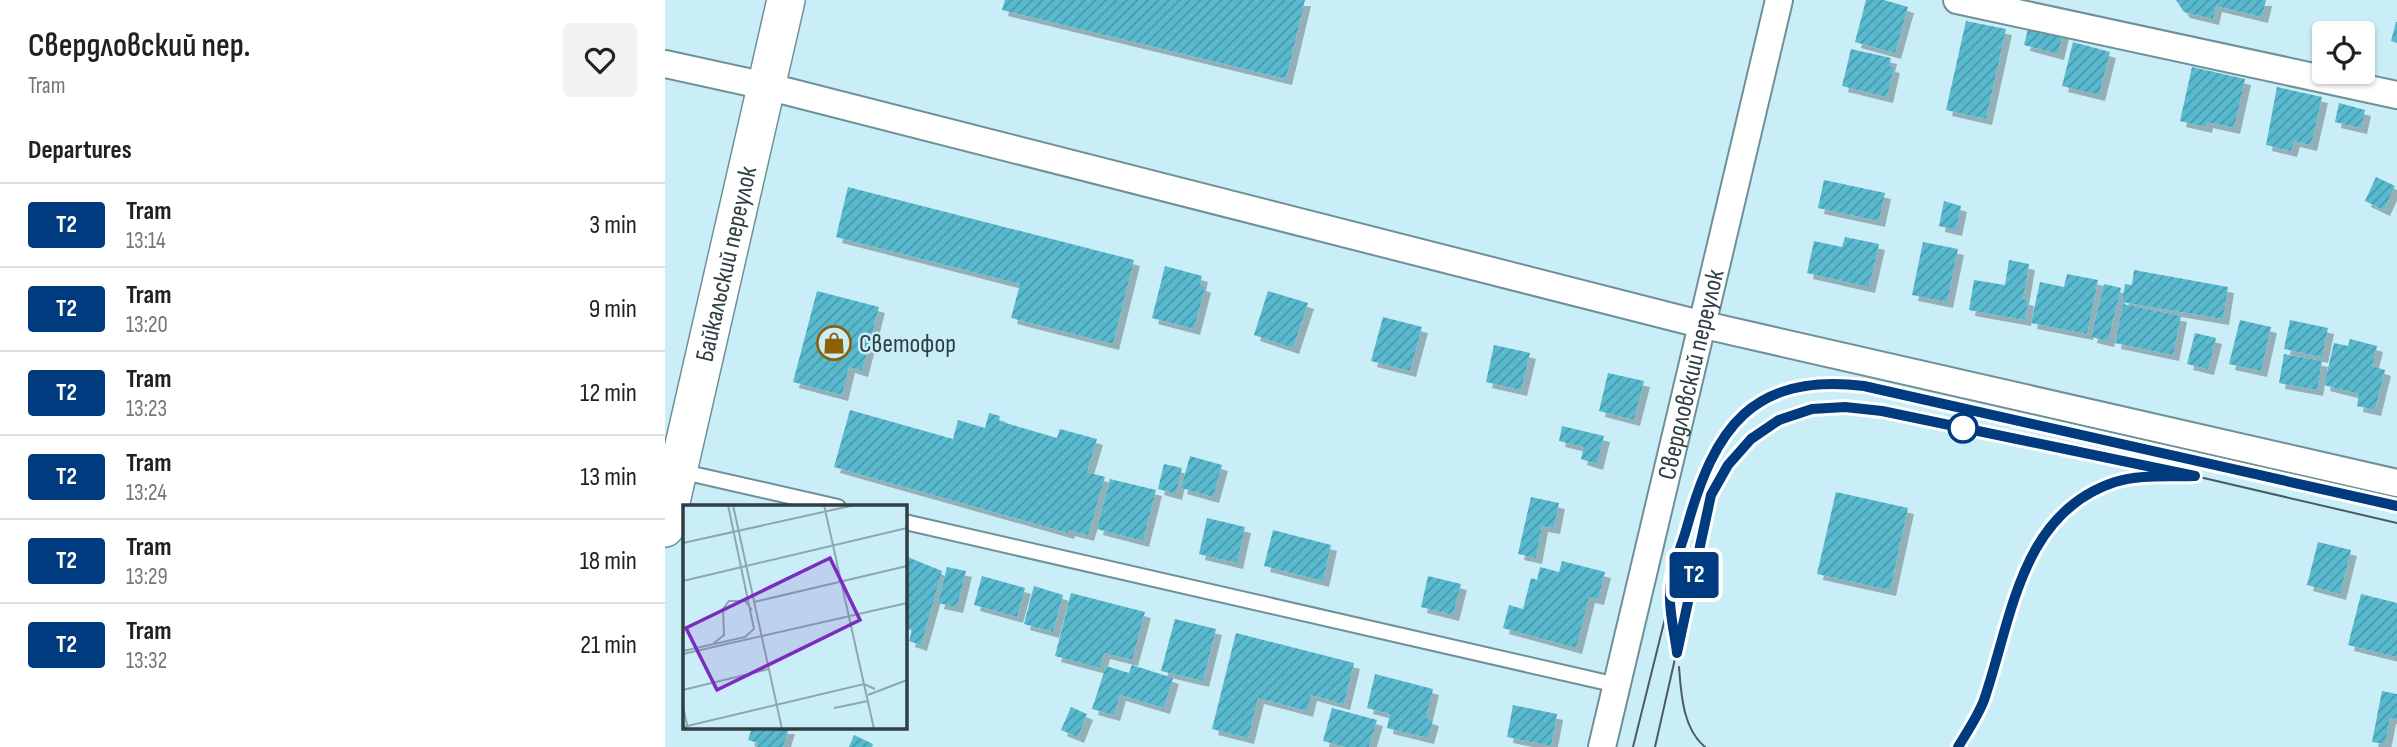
<!DOCTYPE html>
<html lang="en">
<head>
<meta charset="utf-8">
<style>
  body { margin:0; font-family:"Sofia Sans Condensed",sans-serif; background:#f2f2f2; color:#202124; height:100vh; display:flex; flex-direction:column; font-size:26px; white-space:nowrap }
  * { box-sizing:border-box; margin:0 }
  p { font-size:23px; color:#757577 }
  .icon { flex:none; width:38px; height:38px; fill:none; stroke:currentColor; stroke-width:2; stroke-linecap:round; stroke-linejoin:round }
  .map { position:relative; flex:1; overflow:hidden }
  .panel { display:flex; flex-direction:column; background:#fff; width:665px }
  .panel>* { flex:none }
  .badge { padding:0 14px; border-radius:5px; font-size:24px; line-height:46px }
  .controls { position:absolute; left:1647px; top:21px; display:grid; gap:14px }
  .controls a { display:grid; place-items:center; width:63px; height:63px; border-radius:7px; background:#fff; box-shadow:0 2px 5px #0004; font-size:35px }
  .map>.badge { position:absolute; translate:-50% -50%; box-shadow:0 0 0 4px #fff }
  h2 { padding:0 28px; font-size:26px; line-height:63px }
  .round { display:grid; place-items:center; flex:none; width:74px; height:74px; border-radius:7px; background:#f2f2f2 }
  .head { display:flex; align-items:center; justify-content:space-between; height:119px; padding:0 28px }
  h1 { font-size:33px; font-weight:600; line-height:52px }
  ul { padding:0; list-style:none }
  li { display:flex; align-items:center; gap:21px; height:84px; padding:0 28px; border-top:2px solid #e0e0e0 }
  li div { flex:1 }
  li b { display:block; font-size:26px }
  li em { font-style:normal }
  li .badge { min-width:77px; font-weight:700; text-align:center }
  main { display:flex; flex:1; min-height:0 }
  .map>svg:first-child { display:block }
  .building { fill:url(#building-hatch); filter:url(#shadow) }
  .lines { fill:none; stroke-linecap:round; stroke-linejoin:round }
  .lane-casing { stroke:#6e9098; stroke-width:18 }
  .street-casing { stroke:#6e9098; stroke-width:30 }
  .secondary-casing { stroke:#6e9098; stroke-width:40 }
  .lane { stroke:#fff; stroke-width:14 }
  .street { stroke:#fff; stroke-width:26 }
  .secondary { stroke:#fff; stroke-width:37 }
  .tram { stroke:#4a5c62; stroke-width:2 }
  .line-casing { stroke:#fff; stroke-width:16 }
  .line { stroke:#003b80; stroke-width:10 }
  .stop-dot { fill:#fff; stroke:#003b80; stroke-width:3.5 }
  .labels { text-anchor:middle; stroke-width:5; stroke-linejoin:round; paint-order:stroke }
  .street-label { font-size:26px; fill:#2f3e42; stroke:#caeef8 }
  .poi-label { font-size:26px; fill:#2f3e42; stroke:#caeef8; text-anchor:start }
  .inset-road { fill:none; stroke:#8ca8af; stroke-width:2 }
  .view { fill:#7b2cbf; fill-opacity:0.15; stroke:#7b2cbf; stroke-width:3.5 }
  .inset-edge { fill:none; stroke:#2f3e42; stroke-width:3.5 }
</style>
</head>
<body>
<main>
<section class="panel">
<div class="head"><div><h1>Свердловский пер.</h1><p>Tram</p></div><a class="round"><svg class="icon" aria-label="heart" viewBox="0 0 24 24"><path d="M12 20l-8-8c-3-5 5-10 8-4 3-6 11-1 8 4z"/></svg></a></div>
<h2>Departures</h2>
<ul>
<li><span class="badge" style="background:#003b80;color:#fff">T2</span><div><b>Tram</b><p>13:14</p></div><em>3 min</em></li>
<li><span class="badge" style="background:#003b80;color:#fff">T2</span><div><b>Tram</b><p>13:20</p></div><em>9 min</em></li>
<li><span class="badge" style="background:#003b80;color:#fff">T2</span><div><b>Tram</b><p>13:23</p></div><em>12 min</em></li>
<li><span class="badge" style="background:#003b80;color:#fff">T2</span><div><b>Tram</b><p>13:24</p></div><em>13 min</em></li>
<li><span class="badge" style="background:#003b80;color:#fff">T2</span><div><b>Tram</b><p>13:29</p></div><em>18 min</em></li>
<li><span class="badge" style="background:#003b80;color:#fff">T2</span><div><b>Tram</b><p>13:32</p></div><em>21 min</em></li>
</ul>
</section>
<div class="map">
<svg width="1732" height="747" viewBox="0 0 1732 747">
  <defs>
    <pattern id="building-hatch" width="6" height="6" patternUnits="userSpaceOnUse" patternTransform="scale(1.75)"><rect width="6" height="6" fill="#58b9cf"/><path d="M-1 1l2-2M0 6l6-6M5 7l2-2" fill="none" stroke="#4998aa"/></pattern>
    <filter id="shadow"><feDropShadow dx="6" dy="6" stdDeviation="0" flood-color="#0004"/></filter>
  </defs>
  <rect width="100%" height="100%" fill="#caeef8"/>
  <g class="building">
    <polygon points="340,0 640,0 621,79 337,10"/>
    <polygon points="1201,0 1219,0 1243,7 1230,53 1190,42"/>
    <polygon points="1511,0 1601,0 1597,17 1551,6 1548,19 1519,12"/>
    <polygon points="1301,21 1341,29 1321,119 1281,110"/>
    <polygon points="1365,21 1399,29 1393,54 1359,45"/>
    <polygon points="1731,22 1732,22 1732,43 1726,41"/>
    <polygon points="1408,42 1445,52 1434,95 1397,86"/>
    <polygon points="1186,49 1226,58 1224,66 1229,67 1222,97 1177,86"/>
    <polygon points="1527,67 1580,79 1569,128 1542,122 1541,127 1515,121"/>
    <polygon points="1612,87 1657,97 1646,145 1629,141 1626,151 1601,145"/>
    <polygon points="1674,103 1700,110 1696,128 1670,122"/>
    <polygon points="1711,177 1730,186 1719,210 1700,201"/>
    <polygon points="1159,180 1220,193 1214,221 1153,208"/>
    <polygon points="183,187 469,260 448,344 346,318 355,284 171,237"/>
    <polygon points="1279,201 1296,206 1291,230 1274,226"/>
    <polygon points="1180,237 1214,244 1204,287 1142,273 1149,241 1177,247"/>
    <polygon points="1258,242 1293,249 1282,302 1247,295"/>
    <polygon points="1344,260 1364,264 1358,299 1363,300 1360,320 1304,310 1309,280 1340,285"/>
    <polygon points="500,266 537,276 535,285 540,287 529,329 487,318"/>
    <polygon points="1469,270 1563,287 1558,319 1457,302 1460,284 1467,285"/>
    <polygon points="1402,274 1433,280 1422,334 1366,323 1375,282 1399,287"/>
    <polygon points="1439,284 1456,288 1443,341 1426,337"/>
    <polygon points="152,291 214,307 197,371 184,367 177,395 128,382"/>
    <polygon points="603,291 643,303 628,348 589,335"/>
    <polygon points="1458,304 1516,316 1508,355 1450,343"/>
    <polygon points="718,317 757,327 745,371 706,361"/>
    <polygon points="1575,320 1606,327 1596,371 1564,364"/>
    <polygon points="1625,320 1663,328 1657,357 1619,349"/>
    <polygon points="1530,333 1551,338 1543,369 1522,364"/>
    <polygon points="1685,339 1712,346 1707,366 1720,370 1710,410 1692,406 1694,394 1659,385 1669,343 1683,346"/>
    <polygon points="829,345 865,353 856,390 821,382"/>
    <polygon points="1619,354 1657,361 1652,390 1614,383"/>
    <polygon points="943,373 979,381 969,420 934,411"/>
    <polygon points="185,410 288,439 293,420 320,428 324,413 335,416 334,421 392,438 395,429 432,439 422,472 440,477 423,535 404,530 403,533 169,467"/>
    <polygon points="897,426 939,436 932,464 916,459 919,447 894,441"/>
    <polygon points="525,456 557,465 548,497 516,488"/>
    <polygon points="499,464 517,468 511,494 493,489"/>
    <polygon points="445,479 491,490 478,541 432,529"/>
    <polygon points="1171,492 1243,508 1225,590 1152,574"/>
    <polygon points="866,497 894,503 889,528 877,526 871,558 853,554"/>
    <polygon points="542,518 580,527 572,563 534,554"/>
    <polygon points="608,530 666,545 658,581 599,566"/>
    <polygon points="1653,542 1686,550 1675,594 1642,585"/>
    <polygon points="240,556 277,571 256,645 244,641 247,630 240,628"/>
    <polygon points="897,561 940,572 933,599 924,597 911,648 838,628 844,605 858,609 866,578 872,580 875,567 894,572"/>
    <polygon points="282,567 301,571 292,607 273,603"/>
    <polygon points="317,576 360,588 352,617 309,605"/>
    <polygon points="763,576 796,584 788,615 756,607"/>
    <polygon points="369,586 398,595 388,632 359,624"/>
    <polygon points="406,593 480,612 467,660 439,653 435,668 390,656"/>
    <polygon points="1696,594 1732,603 1732,657 1683,645"/>
    <polygon points="510,619 551,629 538,681 496,671"/>
    <polygon points="571,633 689,663 679,704 646,695 642,711 593,698 583,738 547,729"/>
    <polygon points="467,665 508,678 499,708 455,695 449,715 427,709 441,666 464,673"/>
    <polygon points="710,674 768,689 761,718 768,720 763,738 722,728 725,714 702,708"/>
    <polygon points="1717,691 1732,694 1732,719 1725,718 1720,744 1707,742"/>
    <polygon points="848,705 892,714 886,746 842,737"/>
    <polygon points="406,707 422,714 413,737 396,730"/>
    <polygon points="667,708 712,720 704,747 680,747 658,741"/>
    <polygon points="87,728 124,728 118,747 92,747 93,743 83,740"/>
    <polygon points="189,735 208,744 207,747 184,747"/>
  </g>
  <g class="lines">
    <g class="lane-casing">
      <g id="lane">
        <polyline points="14,471 173,507"/>
        <polyline points="240,522 952,685"/>
      </g>
    </g>
    <g class="street-casing">
      <g id="street">
        <polyline points="1292,0 1732,95"/>
        <polyline points="0,64 101,86 1035,324 1732,483"/>
        <path id="s1" d="M 937,747 L 1114,0"/>
      </g>
    </g>
    <g class="secondary-casing">
      <g id="secondary">
        <path id="s2" d="M 0,528 L 121,0"/>
      </g>
    </g>
    <use href="#lane" class="lane"/>
    <use href="#street" class="street"/>
    <use href="#secondary" class="secondary"/>
    <g class="tram">
      <path d="M 1014,667 C 1016,694 1018,729 1040,747"/>
      <path d="M 968,747 L 1035,478 C 1055,436 1084,397 1132,387 C 1199,373 1298,406 1366,422 C 1488,450 1610,478 1732,506"/>
      <path d="M 990,747 L 1047,495 C 1090,418 1130,401 1217,411 L 1530,476 L 1732,523"/>
      <path d="M 1293,747 C 1302,732 1313,716 1319,700 C 1346,620 1356,508 1452,481 C 1469,476 1488,477 1505,477"/>
    </g>
  </g>
  <g class="lines">
    <g class="line-casing">
      <path id="line" d="M 1293,747 C 1302,732 1313,716 1319,700 C 1347,619 1355,513 1450,482 C 1474,474 1504,477 1530,476 L 1217,411 L 1180,407 L 1147,409 L 1114,420 L 1086,439 L 1063,465 L 1046,495 L 1012,653 C 1010,634 1004,613 1005,594 C 1005,572 1016,548 1022,527 C 1049,429 1087,372 1199,386 L 1732,506"/>
    </g>
    <use href="#line" class="line"/>
  </g>
  <defs>
    <g id="shop-ring" transform="scale(1.75)"><circle r="9.5" fill="#caeef8" stroke="#8d6007" stroke-width="1.5"/><path d="M-5-2.5h2.3a2.7 3.5 0 0 1 5.4 0H5L5.5 6h-11ZM-1.5-2.5h3a1.5 2.3 0 0 0-3 0Z" fill="#8d6007"/></g>
  </defs>
  <g fill-rule="evenodd">
    <use href="#shop-ring" x="169" y="343"/>
  </g>
  <circle class="stop-dot" cx="1298" cy="428" r="14"/>
  <g class="labels">
    <g class="street-label">
      <text dy="9" stroke="none"><textPath href="#s2" startOffset="271">Байкальский переулок</textPath></text>
      <text dy="9" stroke="none"><textPath href="#s1" startOffset="383">Свердловский переулок</textPath></text>
    </g>
    <g class="poi-label">
      <text x="194" y="352">Светофор</text>
    </g>
  </g>
  <g transform="translate(18 505)">
    <rect width="224" height="224" fill="#caeef8"/>
    <path class="inset-road" d="M 50,0 L 99,224M 141,0 L 191,224M 0,38 L 172,0M 0,76 L 224,23M 71,97 L 224,61M 31,138 L 41,130 L 40,104 L 46,96 L 62,96 L 69,105M 0,146 L 62,132 L 71,124 L 45,0M 0,149 L 224,98M 0,185 L 86,164M 185,190 L 224,175M 0,202 L 5,224M 151,203 L 185,196M 0,222 L 181,179 L 192,184"/>
    <path class="view" d="M 147,53 L 177,115 L 34,185 L 3,123 Z"/>
    <rect width="224" height="224" class="inset-edge"/>
  </g>
</svg>
<div class="controls">
<a><svg class="icon" aria-label="locate" viewBox="0 0 24 24"><circle cx="12" cy="12" r="6"/><path d="M12 2v4M12 18v4M2 12h4M18 12h4"/></svg></a>
</div>
<b class="badge" style="left:1029px;top:575px;background:#003b80;color:#fff">T2</b>
</div>
</main>
</body>
</html>
